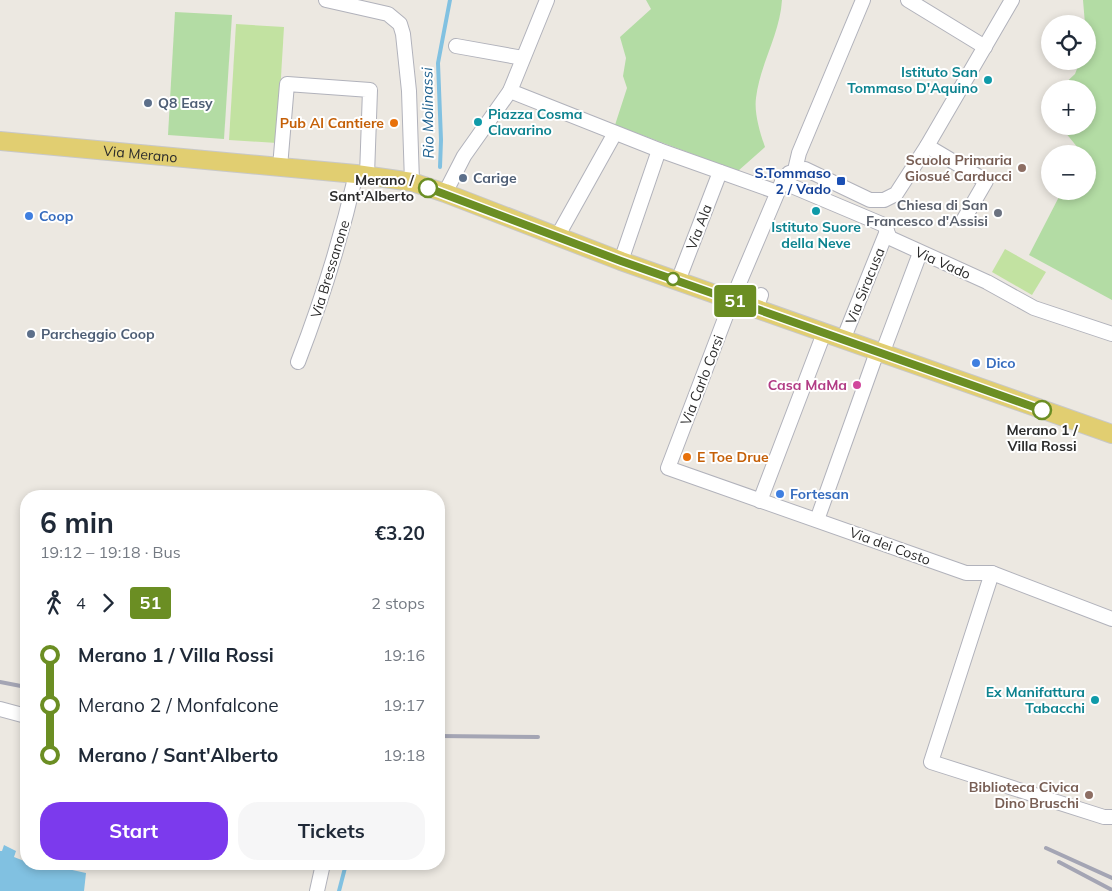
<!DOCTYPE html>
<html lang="en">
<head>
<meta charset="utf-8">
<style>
  body { margin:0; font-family:Mulish,sans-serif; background:#f6f6f7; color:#1f2937; height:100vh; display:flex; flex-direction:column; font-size:19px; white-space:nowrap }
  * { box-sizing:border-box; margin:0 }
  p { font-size:16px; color:#747a83 }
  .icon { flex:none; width:28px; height:28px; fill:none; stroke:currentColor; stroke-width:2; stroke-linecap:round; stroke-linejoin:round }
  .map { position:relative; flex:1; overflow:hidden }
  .sheet { position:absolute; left:20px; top:490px; width:425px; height:380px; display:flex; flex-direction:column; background:#fff; border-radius:20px; box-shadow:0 2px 8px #0003 }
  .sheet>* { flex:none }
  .badge { padding:0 10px; border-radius:4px; font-size:18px; line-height:32px }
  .buttons { position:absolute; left:1041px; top:15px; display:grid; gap:10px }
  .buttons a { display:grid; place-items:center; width:55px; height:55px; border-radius:50%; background:#fff; box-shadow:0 2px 8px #0003; font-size:25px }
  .map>.badge { position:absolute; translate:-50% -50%; box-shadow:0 0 0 2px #fff }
  .legs { display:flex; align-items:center; gap:8px; height:55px; padding:0 20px; font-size:16px }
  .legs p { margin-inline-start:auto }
  .headline { display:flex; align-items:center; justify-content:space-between; height:85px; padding:0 20px }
  h1 { font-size:28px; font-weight:700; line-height:38px }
  .cta { display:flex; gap:10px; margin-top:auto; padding:10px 20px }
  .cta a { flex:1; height:58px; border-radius:20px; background:#7c3aed; color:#fff; font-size:20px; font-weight:700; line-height:58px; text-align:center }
  .cta a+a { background:#f6f6f7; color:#1f2937 }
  ul { padding:0 20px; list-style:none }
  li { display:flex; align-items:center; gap:18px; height:50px; font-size:19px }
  li i { display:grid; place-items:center; width:8px; height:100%; margin:0 6px; background:currentColor }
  li i::after { content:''; width:12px; height:12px; margin:-6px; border:4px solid; border-radius:50%; background:#fff }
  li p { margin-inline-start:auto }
  li:first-child i { background:linear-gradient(#0000 50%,currentColor 0) }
  li:last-child i { background:linear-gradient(currentColor 50%,#0000 0) }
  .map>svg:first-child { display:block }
  .green { fill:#b3dca4 }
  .pitch { fill:#c2e2a1 }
  .water { fill:#81c1e1 }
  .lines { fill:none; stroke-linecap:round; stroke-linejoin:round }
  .stream { stroke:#81c1e1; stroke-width:4 }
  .minor-casing { stroke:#b1b2bb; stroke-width:16 }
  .major-casing { stroke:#c8c8c8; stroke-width:20 }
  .minor { stroke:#fff; stroke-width:14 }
  .major { stroke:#e1ce71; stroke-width:18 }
  .rail { stroke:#a4a5b4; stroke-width:4 }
  .line-1-casing { stroke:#fff; stroke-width:11 }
  .line-1 { stroke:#6b8e23; stroke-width:8 }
  .culture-dot { fill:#0f9aa8; stroke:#fff; stroke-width:2 }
  .service-dot { fill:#5c6f8a; stroke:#fff; stroke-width:2 }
  .food-dot { fill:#e8710a; stroke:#fff; stroke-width:2 }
  .education-dot { fill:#8d6e63; stroke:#fff; stroke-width:2 }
  .transit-dot { fill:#1a4fb4; stroke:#fff; stroke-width:2 }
  .stop-1-dot { fill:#fff; stroke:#6b8e23; stroke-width:2.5 }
  .worship-dot { fill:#6b7280; stroke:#fff; stroke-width:2 }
  .shop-dot { fill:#3f7fe0; stroke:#fff; stroke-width:2 }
  .hotel-dot { fill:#d1479c; stroke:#fff; stroke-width:2 }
  .labels { text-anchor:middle; stroke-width:4; stroke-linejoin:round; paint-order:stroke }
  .culture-label { font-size:14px; font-weight:bold; fill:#0d838f; stroke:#fff; text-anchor:end }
  .service-label { font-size:14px; font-weight:bold; fill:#4e5e75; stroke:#fff; text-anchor:start }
  .food-label { font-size:14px; font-weight:bold; fill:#c56008; stroke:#fff; text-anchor:end }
  .street-label { font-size:14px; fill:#2c2c2c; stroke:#fff }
  .education-label { font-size:14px; font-weight:bold; fill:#785e54; stroke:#fff; text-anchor:end }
  .transit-label { font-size:14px; font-weight:bold; fill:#164399; stroke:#fff; text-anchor:end }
  .stop-label { font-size:14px; font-weight:bold; fill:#2c2c2c; stroke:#fff; text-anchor:end }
  .worship-label { font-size:14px; font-weight:bold; fill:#5b616d; stroke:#fff; text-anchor:end }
  .shop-label { font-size:14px; font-weight:bold; fill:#366cbe; stroke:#fff; text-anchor:start }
  .hotel-label { font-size:14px; font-weight:bold; fill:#b23c85; stroke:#fff; text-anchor:end }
  .water-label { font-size:15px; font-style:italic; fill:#1e618f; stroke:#fff }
</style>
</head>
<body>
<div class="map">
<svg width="1112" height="891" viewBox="0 0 1112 891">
  <rect width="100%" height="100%" fill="#ece8e1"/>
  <g class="green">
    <path d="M 646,0 L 782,0 C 780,34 760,64 756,98 C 754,113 760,133 765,147 L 738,171 L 615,125 L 627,88 L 623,76 L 626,58 L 620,37 L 651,9 Z"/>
    <polygon points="1083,0 1112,0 1112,300 1029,255 1062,191 1088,191 1088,154 1083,154 1060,126 1088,126 1088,89 1059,89 1075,74 1080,61 1088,61 1088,24 1085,24"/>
    <polygon points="175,12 232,15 224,139 168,135"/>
  </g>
  <g class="pitch">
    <polygon points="236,24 284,27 277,143 229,140"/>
    <polygon points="1005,249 1046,272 1032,295 992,272"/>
  </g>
  <polygon class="water" points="4,845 16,851 14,857 42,868 45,864 86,873 84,891 0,891 0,851 2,851"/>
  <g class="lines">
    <g class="stream">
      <polyline points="440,167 441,140 438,63 450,0"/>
      <polyline points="339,891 346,864"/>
    </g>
    <g class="minor-casing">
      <g id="minor">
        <polyline points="326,0 388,14 400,24 403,34 409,91 412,182"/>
        <polyline points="908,0 985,47"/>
        <polyline points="1012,0 927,146 896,194 884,200 870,200 805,169 789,173 782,182 732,300 668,468 966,573 992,573 1112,619"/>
        <polyline points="456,46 523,58"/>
        <polyline points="510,91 659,150 777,192"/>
        <polyline points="927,146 986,181 964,219"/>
        <polyline points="280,167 287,84 370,90 367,175"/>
        <polyline points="795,170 799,153 863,0"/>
        <polyline points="782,182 884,225 890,238 987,282 1034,308 1112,334"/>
        <polyline points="445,193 464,156 510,91 547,0"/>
        <polyline points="557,237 615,133"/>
        <polyline points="621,261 659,150"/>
        <polyline points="678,281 720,172"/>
        <polyline points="756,309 761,295"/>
        <polyline points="843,340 887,231"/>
        <polyline points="882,354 920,253"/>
        <path d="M 298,362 C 322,300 341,239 356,174"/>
        <polyline points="760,501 824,333"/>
        <polyline points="817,520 877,352"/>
        <polyline points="992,573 931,762 1104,817 1112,817"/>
        <polyline points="0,709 26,716"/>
        <polyline points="317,891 323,864"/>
      </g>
    </g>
    <g class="major-casing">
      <g id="major">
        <path id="s1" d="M 0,141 L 356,174 L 412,182 L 445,193 L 621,261 L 1112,434"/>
      </g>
    </g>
    <use href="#minor" class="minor"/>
    <use href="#major" class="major"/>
    <g class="rail">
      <polyline points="0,682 26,687"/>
      <polyline points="439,736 538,737"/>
      <polyline points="1046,848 1112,878"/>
      <polyline points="1059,862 1112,890"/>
    </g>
  </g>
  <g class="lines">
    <g class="line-1-casing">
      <polyline id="line-1" points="428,188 621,261 1042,410"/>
    </g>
    <use href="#line-1" class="line-1"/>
  </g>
  <g class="culture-dot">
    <circle cx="988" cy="80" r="5"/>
    <circle cx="478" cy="122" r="5"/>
    <circle cx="816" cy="211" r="5"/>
    <circle cx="1095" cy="700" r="5"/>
  </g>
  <g class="service-dot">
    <circle cx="148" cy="103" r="5"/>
    <circle cx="463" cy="178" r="5"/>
    <circle cx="31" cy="334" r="5"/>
  </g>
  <g class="food-dot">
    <circle cx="394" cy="123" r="5"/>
    <circle cx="687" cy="457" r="5"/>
  </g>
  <g class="education-dot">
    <circle cx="1022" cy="168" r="5"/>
    <circle cx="1089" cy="795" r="5"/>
  </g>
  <rect class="transit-dot" x="836" y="176" width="10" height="10" rx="2.5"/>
  <g class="stop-1-dot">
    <circle cx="428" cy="188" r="9"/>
    <circle cx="673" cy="279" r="6"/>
    <circle cx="1042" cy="410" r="9"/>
  </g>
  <circle class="worship-dot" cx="998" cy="213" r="5"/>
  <g class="shop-dot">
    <circle cx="29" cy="216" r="5"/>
    <circle cx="976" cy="363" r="5"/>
    <circle cx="780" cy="494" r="5"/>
  </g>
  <circle class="hotel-dot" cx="857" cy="385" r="5"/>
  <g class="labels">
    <g class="culture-label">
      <text x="978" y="77">Istituto San<tspan x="978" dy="16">Tommaso D'Aquino</tspan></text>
      <text x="488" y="119" text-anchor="start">Piazza Cosma<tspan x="488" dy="16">Clavarino</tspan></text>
      <text x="816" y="232" text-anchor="middle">Istituto Suore<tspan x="816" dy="16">della Neve</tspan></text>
      <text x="1085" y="697">Ex Manifattura<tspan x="1085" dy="16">Tabacchi</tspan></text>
    </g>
    <g class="service-label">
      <text x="158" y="108">Q8 Easy</text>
      <text x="473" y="183">Carige</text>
      <text x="41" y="339">Parcheggio Coop</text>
    </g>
    <g class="food-label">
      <text x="384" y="128">Pub Al Cantiere</text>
      <text x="697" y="462" text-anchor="start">E Toe Drue</text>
    </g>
    <g class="street-label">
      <text dy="5" stroke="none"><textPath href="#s1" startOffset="141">Via Merano</textPath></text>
      <text transform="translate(699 227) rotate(-69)" y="5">Via Ala</text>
      <text transform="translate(943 263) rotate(24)" y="5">Via Vado</text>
      <text transform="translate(330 269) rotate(-73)" y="5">Via Bressanone</text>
      <text transform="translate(865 286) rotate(-68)" y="5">Via Siracusa</text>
      <text transform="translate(702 380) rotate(-69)" y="5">Via Carlo Corsi</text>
      <text transform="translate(890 546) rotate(20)" y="5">Via dei Costo</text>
    </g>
    <g class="education-label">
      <text x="1012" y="165">Scuola Primaria<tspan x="1012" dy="16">Giosué Carducci</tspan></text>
      <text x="1079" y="792">Biblioteca Civica<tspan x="1079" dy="16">Dino Bruschi</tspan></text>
    </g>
    <g class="transit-label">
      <text x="831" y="178">S.Tommaso<tspan x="831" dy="16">2 / Vado</tspan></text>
    </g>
    <g class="stop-label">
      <text x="414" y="185">Merano /<tspan x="414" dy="16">Sant'Alberto</tspan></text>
      <text x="1042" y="435" text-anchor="middle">Merano 1 /<tspan x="1042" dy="16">Villa Rossi</tspan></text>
    </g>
    <g class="worship-label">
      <text x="988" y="210">Chiesa di San<tspan x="988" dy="16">Francesco d'Assisi</tspan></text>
    </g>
    <g class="shop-label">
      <text x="39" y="221">Coop</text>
      <text x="986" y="368">Dico</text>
      <text x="790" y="499">Fortesan</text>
    </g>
    <g class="hotel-label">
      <text x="847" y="390">Casa MaMa</text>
    </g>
    <g class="water-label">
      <text transform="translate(428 113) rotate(-91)" y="5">Rio Molinassi</text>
    </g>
  </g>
</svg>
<div class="buttons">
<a><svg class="icon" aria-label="locate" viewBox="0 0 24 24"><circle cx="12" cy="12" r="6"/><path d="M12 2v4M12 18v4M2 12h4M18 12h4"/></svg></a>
<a>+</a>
<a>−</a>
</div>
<b class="badge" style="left:735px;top:301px;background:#6b8e23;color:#fff">51</b>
<section class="sheet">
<div class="headline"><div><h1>6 min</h1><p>19:12 – 19:18 · Bus</p></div><b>€3.20</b></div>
<div class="legs"><svg class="icon" aria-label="walk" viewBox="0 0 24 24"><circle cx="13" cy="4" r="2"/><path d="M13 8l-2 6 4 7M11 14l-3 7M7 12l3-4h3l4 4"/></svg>4<svg class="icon" aria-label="forward" viewBox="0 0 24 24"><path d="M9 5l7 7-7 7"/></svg><b class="badge" style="background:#6b8e23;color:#fff">51</b><p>2 stops</p></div>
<ul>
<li><i style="color:#6b8e23"></i><b>Merano 1 / Villa Rossi</b><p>19:16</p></li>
<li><i style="color:#6b8e23"></i><span>Merano 2 / Monfalcone</span><p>19:17</p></li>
<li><i style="color:#6b8e23"></i><b>Merano / Sant'Alberto</b><p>19:18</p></li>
</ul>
<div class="cta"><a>Start</a><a>Tickets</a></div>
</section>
</div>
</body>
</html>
